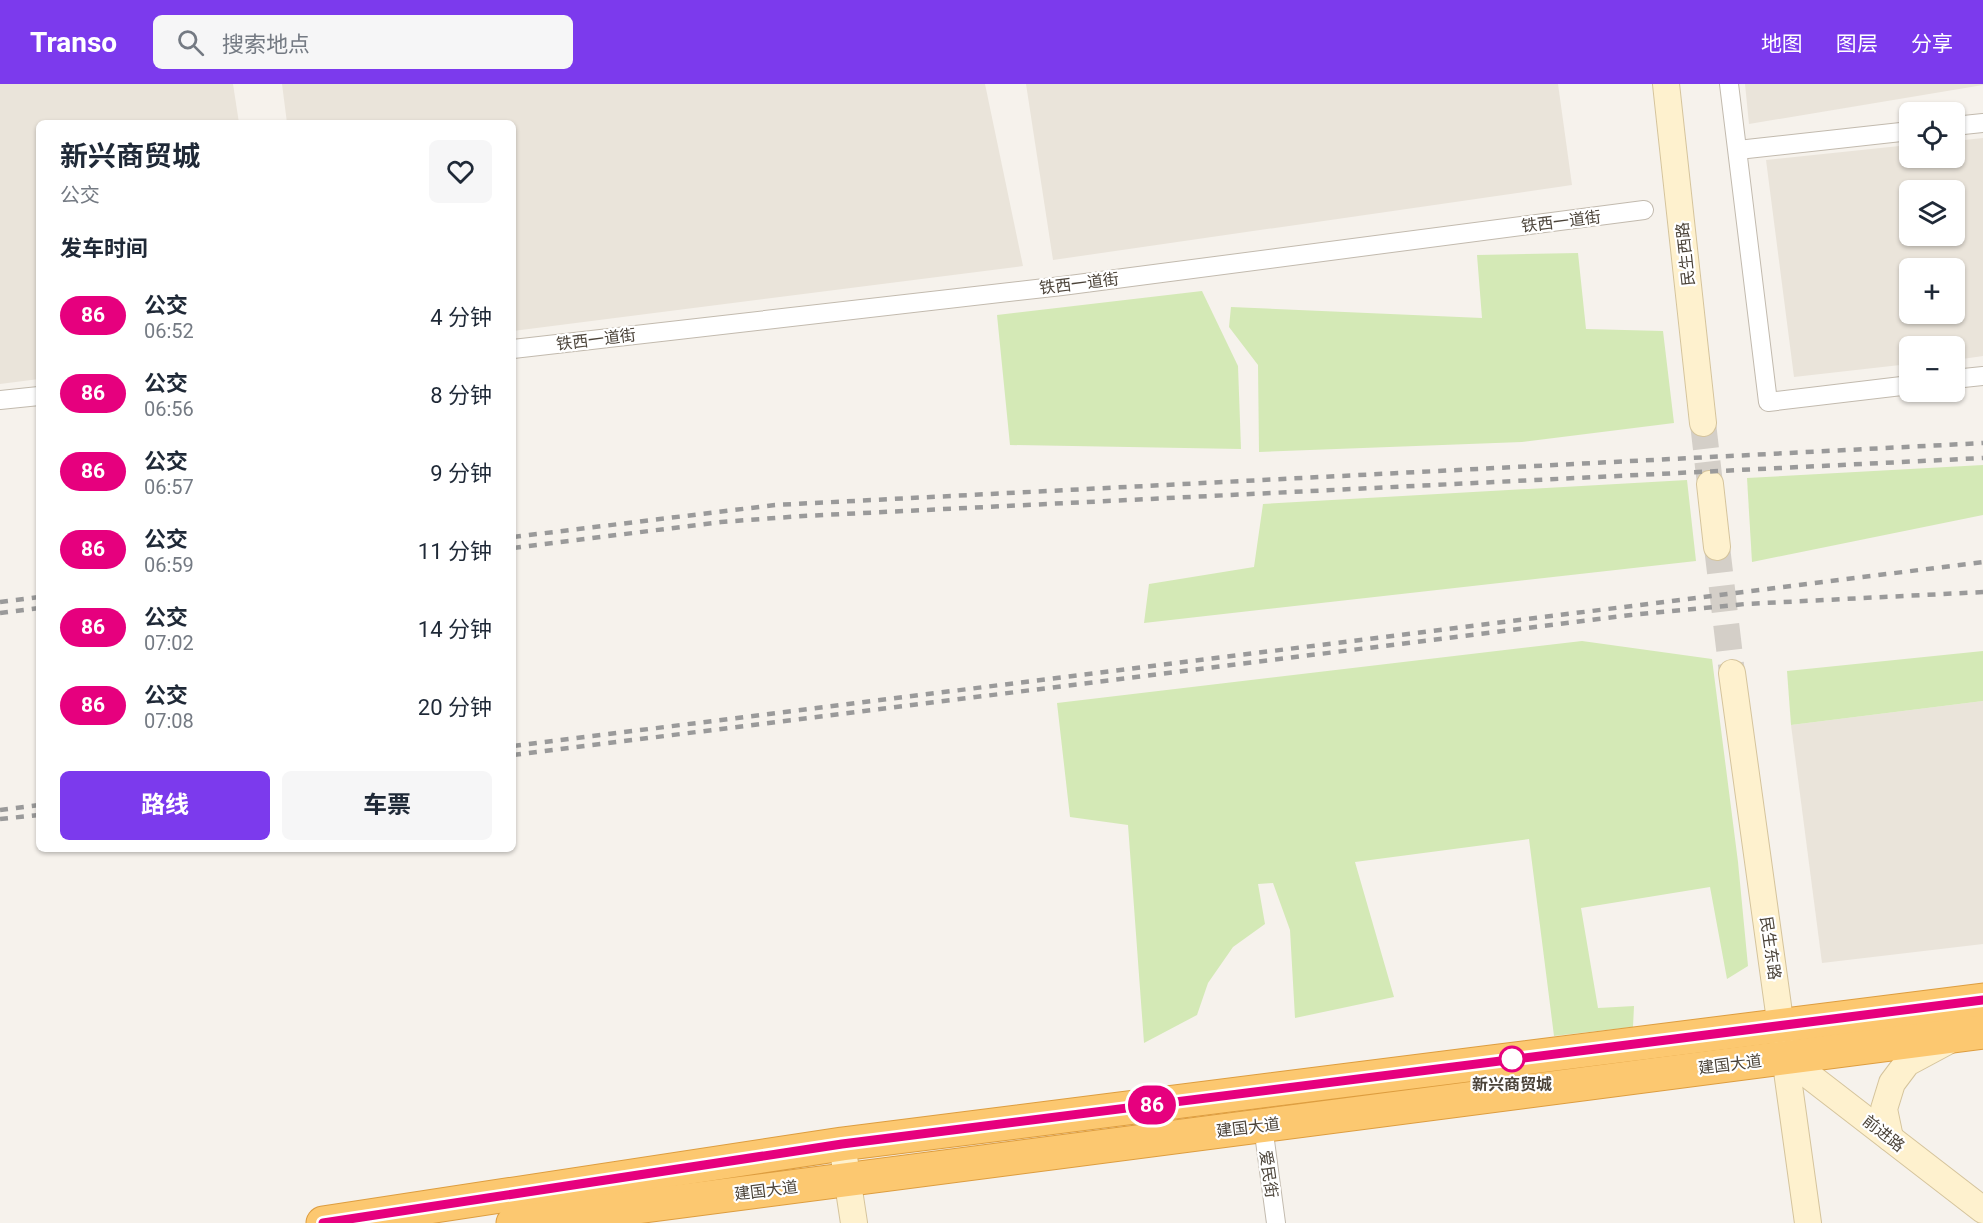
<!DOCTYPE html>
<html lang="zh">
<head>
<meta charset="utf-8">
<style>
  body { margin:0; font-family:Roboto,"Noto Sans SC",sans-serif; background:#f6f6f7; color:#1f2937; height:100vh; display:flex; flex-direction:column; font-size:22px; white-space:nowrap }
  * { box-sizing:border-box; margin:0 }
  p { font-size:20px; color:#747a83 }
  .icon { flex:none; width:33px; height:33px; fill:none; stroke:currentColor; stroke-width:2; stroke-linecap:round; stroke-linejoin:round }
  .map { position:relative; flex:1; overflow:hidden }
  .drawer { position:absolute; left:36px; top:36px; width:480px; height:732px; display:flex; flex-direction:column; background:#fff; border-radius:9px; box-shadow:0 2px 4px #0004 }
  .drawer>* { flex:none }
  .badge { padding:0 12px; border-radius:20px; font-size:21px; line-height:39px }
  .buttons { position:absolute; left:1899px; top:18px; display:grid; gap:12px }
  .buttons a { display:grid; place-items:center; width:66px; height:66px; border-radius:9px; background:#fff; box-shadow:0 2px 4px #0004; font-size:30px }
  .map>.badge { position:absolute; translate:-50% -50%; box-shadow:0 0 0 3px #fff }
  h2 { padding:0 24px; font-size:22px; line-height:54px }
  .round { display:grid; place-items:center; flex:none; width:63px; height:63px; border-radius:9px; background:#f6f6f7 }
  .overview { display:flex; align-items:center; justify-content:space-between; height:102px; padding:0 24px }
  h1 { font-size:28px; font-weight:700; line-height:45px }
  .cta { display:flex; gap:12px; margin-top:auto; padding:12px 24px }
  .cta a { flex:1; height:69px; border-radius:9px; background:#7c3aed; color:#fff; font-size:24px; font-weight:700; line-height:69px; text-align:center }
  .cta a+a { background:#f6f6f7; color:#1f2937 }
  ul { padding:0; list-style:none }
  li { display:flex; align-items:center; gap:18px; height:78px; padding:0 24px }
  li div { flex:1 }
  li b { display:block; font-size:22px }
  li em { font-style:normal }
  li .badge { min-width:66px; font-weight:700; text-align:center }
  header { display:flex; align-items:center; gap:36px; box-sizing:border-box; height:84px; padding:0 30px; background:#7c3aed; color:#fff }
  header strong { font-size:28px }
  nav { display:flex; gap:33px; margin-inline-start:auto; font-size:21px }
  .search { width:420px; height:54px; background:#f6f6f7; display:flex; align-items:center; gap:15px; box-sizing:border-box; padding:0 21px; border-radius:9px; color:#747a83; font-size:22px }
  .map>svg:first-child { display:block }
  .residential { fill:#eae4da; fill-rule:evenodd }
  .green { fill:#d4e9b6 }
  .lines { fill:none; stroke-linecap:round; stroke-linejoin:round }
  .secondary-tunnel { stroke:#d4cfc8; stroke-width:26; stroke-dasharray:26 13; stroke-linecap:butt }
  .street-casing { stroke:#c2baae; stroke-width:20 }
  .secondary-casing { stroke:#d5c49c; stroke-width:28 }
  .highway-casing { stroke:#dd9d3f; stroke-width:35 }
  .street { stroke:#fff; stroke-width:18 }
  .secondary { stroke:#fef1ce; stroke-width:26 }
  .highway { stroke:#fcc870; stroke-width:33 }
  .rail { stroke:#9a9a9a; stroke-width:4.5; stroke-dasharray:8 8; stroke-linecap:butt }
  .line-casing { stroke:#fff; stroke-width:14 }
  .line { stroke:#e6007e; stroke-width:9 }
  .stop-dot { fill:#fff; stroke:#e6007e; stroke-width:3 }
  .labels { text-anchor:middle; stroke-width:4.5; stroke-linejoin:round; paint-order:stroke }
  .street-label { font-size:16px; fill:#4b4339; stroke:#fff }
  .stop-label { font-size:16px; font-weight:bold; fill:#4b4339; stroke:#fff }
</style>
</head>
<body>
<header>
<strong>Transo</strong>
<div class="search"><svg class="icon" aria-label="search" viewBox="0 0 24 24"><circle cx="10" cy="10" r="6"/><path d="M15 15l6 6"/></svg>搜索地点</div>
<nav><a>地图</a><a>图层</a><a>分享</a></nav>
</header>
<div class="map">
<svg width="1983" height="1139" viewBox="0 0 1983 1139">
  <rect width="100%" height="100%" fill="#f6f2ec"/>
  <g class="residential">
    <polygon points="0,0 233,0 239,39 39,39 39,295 0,300"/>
    <polygon points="282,0 985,0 1023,182 513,247 513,39 287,39"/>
    <polygon points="1026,0 1558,0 1572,101 1053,176"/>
    <polygon points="1745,0 1983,0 1983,1 1749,40"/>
    <path d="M 1983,54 L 1983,272 L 1955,276 L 1954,262 L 1910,262 L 1909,280 L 1794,293 L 1766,76 L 1909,61 L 1910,74 L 1954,74 L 1955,57 ZM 1954,106 L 1954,152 L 1910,152 L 1910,106 ZM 1910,184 L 1954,184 L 1954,230 L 1910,230 Z"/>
    <polygon points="1983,617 1983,860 1822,879 1791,641"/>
  </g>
  <g class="green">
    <polygon points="1578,169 1586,245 1663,247 1674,339 1522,358 1259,368 1258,281 1229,243 1231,223 1482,234 1477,171"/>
    <polygon points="1202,207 1238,282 1241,365 1010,361 997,231"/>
    <polygon points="1983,381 1983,431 1752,478 1747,394"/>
    <polygon points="1687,396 1696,477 1144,539 1149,500 1254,483 1263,420"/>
    <polygon points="1582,557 1712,575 1738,778 1748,882 1727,895 1710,803 1581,824 1598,924 1634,922 1633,943 1554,952 1529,755 1355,778 1394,913 1295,934 1290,846 1273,799 1258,800 1265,840 1233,863 1208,899 1197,931 1144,959 1128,741 1070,733 1057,619"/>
    <polygon points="1983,567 1983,617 1791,641 1787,587"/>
  </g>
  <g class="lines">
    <g class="secondary-tunnel">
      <polyline points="1703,339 1710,400"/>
      <polyline points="1717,463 1732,589"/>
    </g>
    <g class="street-casing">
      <g id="street">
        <polyline points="1729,0 1768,318 1910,301"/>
        <polyline points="1954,42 1983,39"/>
        <polyline points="1738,66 1910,47"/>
        <polyline points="513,265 1062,202 1644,126"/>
        <polyline points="1954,295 1983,292"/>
        <polyline points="0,316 39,312"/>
        <polyline points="1263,1042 1276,1139"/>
      </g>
    </g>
    <g class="secondary-casing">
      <g id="secondary">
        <polyline points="1666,0 1703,339"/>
        <polyline points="1710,400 1717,463"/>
        <polyline points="1732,589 1808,1139"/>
        <polyline points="1785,973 1983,1126"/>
        <polyline points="1890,1054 1884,1025 1892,999 1907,979 1948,957"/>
        <polyline points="842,1060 854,1139"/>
      </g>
    </g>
    <g class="highway-casing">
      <g id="highway">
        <polyline points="323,1139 842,1060 1983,916"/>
        <polyline points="513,1139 1983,948"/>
      </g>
    </g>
    <use href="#street" class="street"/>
    <use href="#secondary" class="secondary"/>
    <use href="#highway" class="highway"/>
    <g class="rail">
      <polyline points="513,453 775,421 1983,359"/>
      <polyline points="513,464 721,438 803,432 1983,374"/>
      <polyline points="0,518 39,513"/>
      <polyline points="0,529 39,524"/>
      <polyline points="513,662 1983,478"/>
      <polyline points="513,671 1631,531 1745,520 1983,508"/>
      <polyline points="0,726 39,721"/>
      <polyline points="0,735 39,731"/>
    </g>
  </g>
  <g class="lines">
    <g class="line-casing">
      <polyline id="line" points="323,1139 842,1060 1983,916"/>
    </g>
    <use href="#line" class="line"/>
  </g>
  <circle class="stop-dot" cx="1512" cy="975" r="12"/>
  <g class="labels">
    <g class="street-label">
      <text transform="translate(1561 137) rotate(-7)" y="6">铁西一道街</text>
      <text transform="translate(1685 170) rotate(-96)" y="6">民生西路</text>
      <text transform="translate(1079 199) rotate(-7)" y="6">铁西一道街</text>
      <text transform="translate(596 255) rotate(-7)" y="6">铁西一道街</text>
      <text transform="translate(1771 864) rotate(82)" y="6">民生东路</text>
      <text transform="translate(1730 980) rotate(-7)" y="6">建国大道</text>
      <text transform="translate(1248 1043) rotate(-7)" y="6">建国大道</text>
      <text transform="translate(1884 1049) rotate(38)" y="6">前进路</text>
      <text transform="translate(1269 1090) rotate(82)" y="6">爱民街</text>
      <text transform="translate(766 1106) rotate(-7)" y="6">建国大道</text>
    </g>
    <g class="stop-label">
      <text x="1512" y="1006">新兴商贸城</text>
    </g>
  </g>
</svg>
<div class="buttons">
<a><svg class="icon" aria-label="locate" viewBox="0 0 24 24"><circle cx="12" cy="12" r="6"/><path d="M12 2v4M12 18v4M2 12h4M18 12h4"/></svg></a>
<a><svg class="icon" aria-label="layers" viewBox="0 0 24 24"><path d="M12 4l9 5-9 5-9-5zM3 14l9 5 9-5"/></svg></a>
<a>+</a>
<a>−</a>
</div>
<b class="badge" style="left:1152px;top:1021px;background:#e6007e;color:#fff">86</b>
<section class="drawer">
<div class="overview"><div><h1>新兴商贸城</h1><p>公交</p></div><a class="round"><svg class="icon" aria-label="heart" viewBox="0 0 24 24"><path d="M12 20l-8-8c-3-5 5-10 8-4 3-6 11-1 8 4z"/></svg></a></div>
<h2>发车时间</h2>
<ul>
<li><span class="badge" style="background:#e6007e;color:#fff">86</span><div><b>公交</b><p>06:52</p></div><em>4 分钟</em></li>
<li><span class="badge" style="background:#e6007e;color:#fff">86</span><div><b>公交</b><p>06:56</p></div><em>8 分钟</em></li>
<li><span class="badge" style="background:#e6007e;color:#fff">86</span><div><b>公交</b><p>06:57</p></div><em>9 分钟</em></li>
<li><span class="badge" style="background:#e6007e;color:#fff">86</span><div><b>公交</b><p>06:59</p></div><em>11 分钟</em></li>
<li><span class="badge" style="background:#e6007e;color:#fff">86</span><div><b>公交</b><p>07:02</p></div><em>14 分钟</em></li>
<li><span class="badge" style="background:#e6007e;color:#fff">86</span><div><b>公交</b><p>07:08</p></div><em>20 分钟</em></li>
</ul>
<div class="cta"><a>路线</a><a>车票</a></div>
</section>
</div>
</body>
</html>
